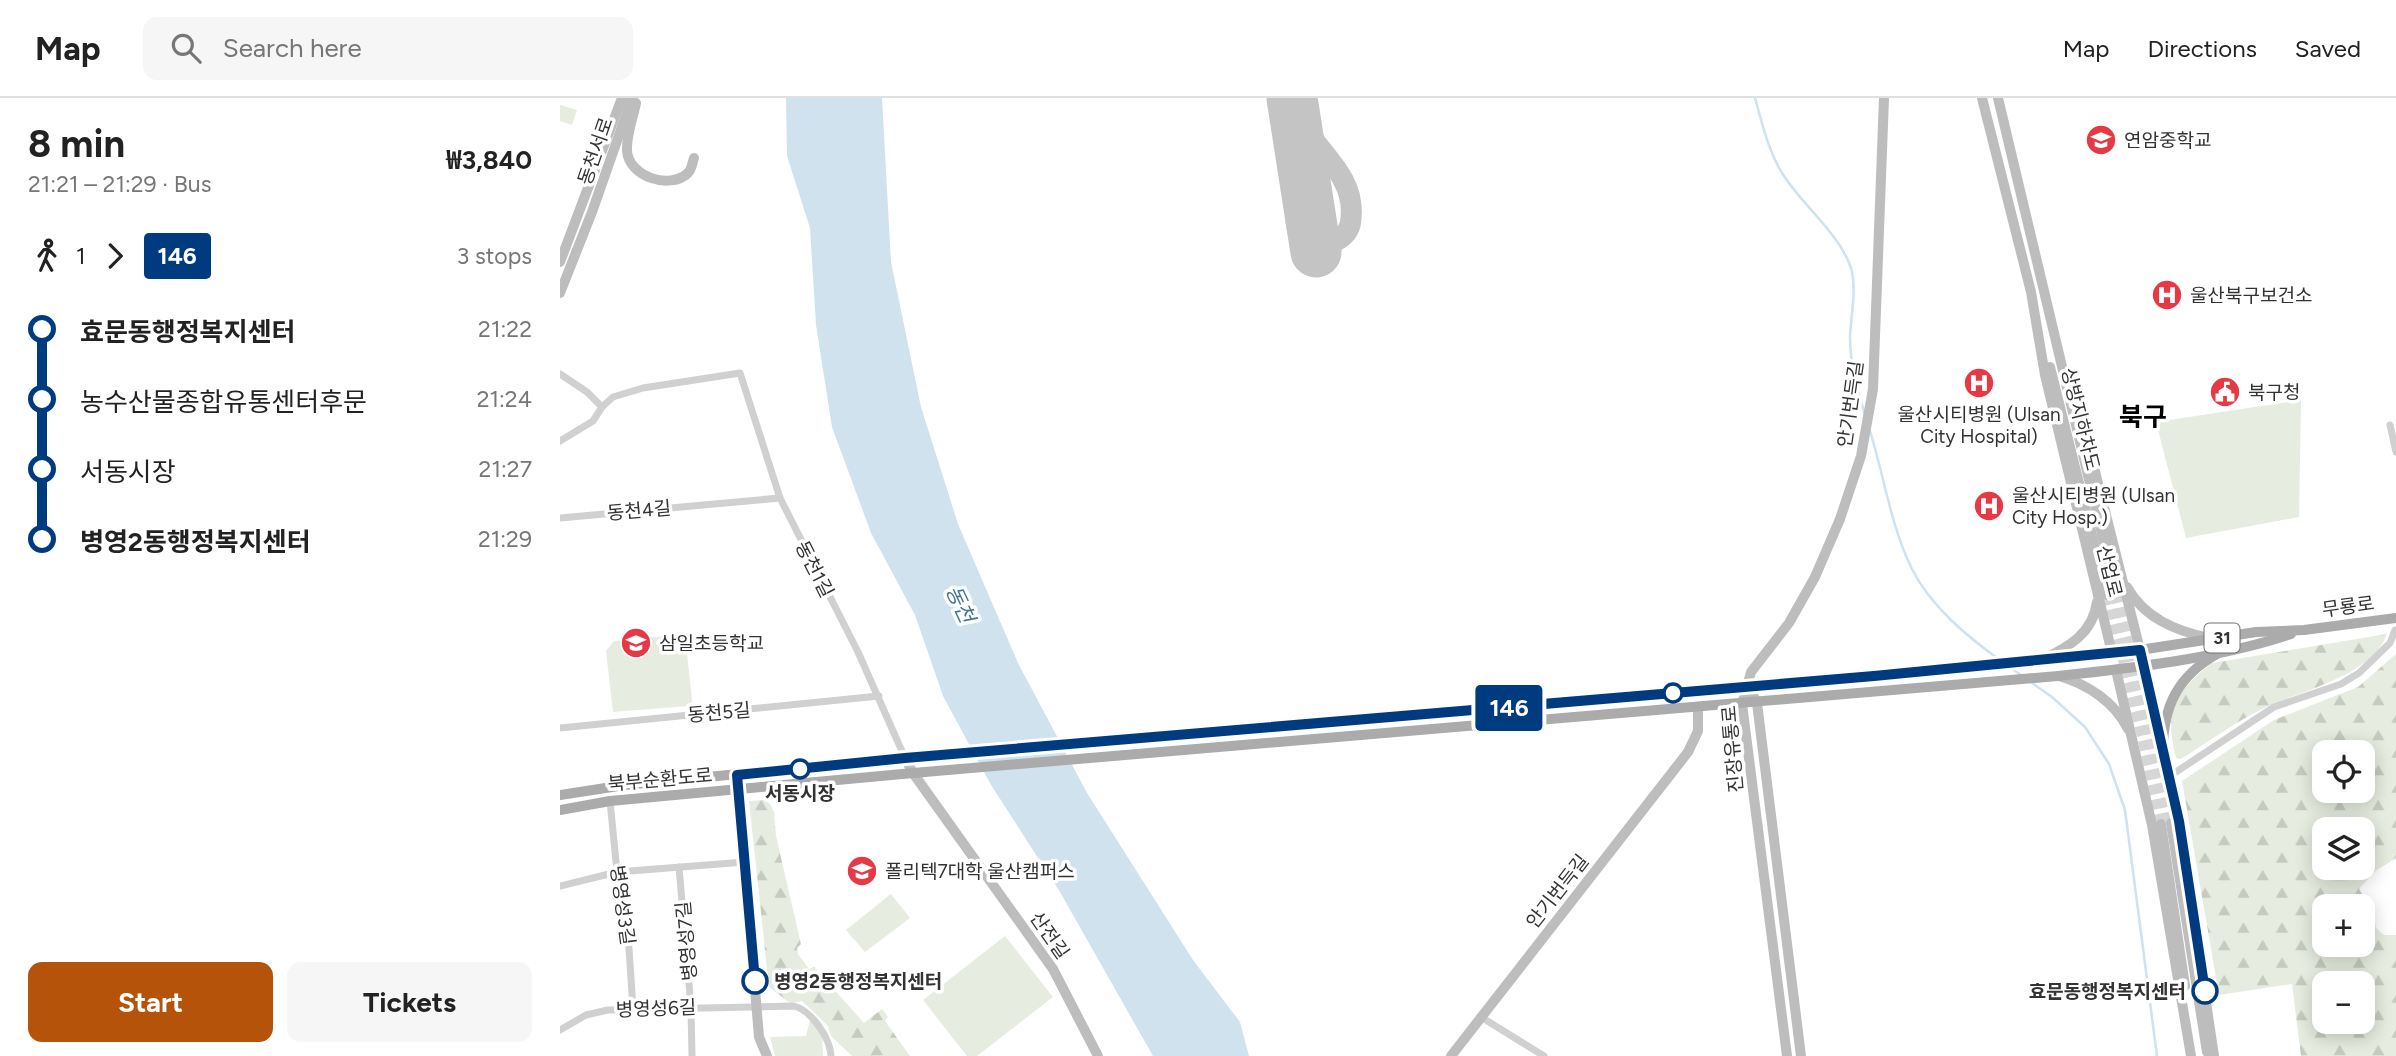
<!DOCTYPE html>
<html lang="en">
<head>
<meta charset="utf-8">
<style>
  body { margin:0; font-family:Figtree,"Noto Sans KR",sans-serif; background:#f6f6f6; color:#222; height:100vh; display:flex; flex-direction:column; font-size:26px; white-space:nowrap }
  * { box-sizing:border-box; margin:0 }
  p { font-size:23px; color:#767676 }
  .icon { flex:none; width:38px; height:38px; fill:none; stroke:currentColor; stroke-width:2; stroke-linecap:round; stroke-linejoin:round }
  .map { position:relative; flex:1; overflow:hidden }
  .drawer { display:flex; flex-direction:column; background:#fff; width:560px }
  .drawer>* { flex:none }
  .badge { padding:0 14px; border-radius:5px; font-size:24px; line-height:46px }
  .fabs { position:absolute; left:1752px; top:642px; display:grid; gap:14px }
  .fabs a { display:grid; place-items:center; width:63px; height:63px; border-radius:14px; background:#fff; box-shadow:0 4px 18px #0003; font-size:35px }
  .map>.badge { position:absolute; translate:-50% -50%; box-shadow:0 0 0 4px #fff }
  .legs { display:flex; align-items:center; gap:10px; height:77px; padding:0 28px; font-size:23px }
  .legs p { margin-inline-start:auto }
  .headline { display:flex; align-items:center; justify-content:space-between; height:119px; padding:0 28px }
  h1 { font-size:38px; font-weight:700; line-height:52px }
  .primary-button { display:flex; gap:14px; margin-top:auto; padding:14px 28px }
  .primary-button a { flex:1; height:80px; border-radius:14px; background:#b45309; color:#fff; font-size:28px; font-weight:700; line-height:80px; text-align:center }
  .primary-button a+a { background:#f6f6f6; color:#222 }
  ul { padding:0 28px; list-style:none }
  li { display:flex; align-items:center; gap:24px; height:70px; font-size:26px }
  li i { display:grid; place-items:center; width:10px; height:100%; margin:0 9px; background:currentColor }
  li i::after { content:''; width:18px; height:18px; margin:-9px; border:5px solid; border-radius:50%; background:#fff }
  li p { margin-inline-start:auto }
  li:first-child i { background:linear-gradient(#0000 50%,currentColor 0) }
  li:last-child i { background:linear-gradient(currentColor 50%,#0000 0) }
  header { display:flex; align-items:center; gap:42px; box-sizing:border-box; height:98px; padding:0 35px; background:#fff; border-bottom:2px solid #e0e0e0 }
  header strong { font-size:33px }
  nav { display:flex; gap:38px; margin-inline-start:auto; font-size:24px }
  .search { width:490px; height:63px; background:#f6f6f6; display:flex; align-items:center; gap:18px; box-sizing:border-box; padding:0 24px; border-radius:14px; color:#767676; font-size:26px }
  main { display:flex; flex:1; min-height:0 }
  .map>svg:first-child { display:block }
  .forest { fill:url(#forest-firs); fill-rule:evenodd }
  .green { fill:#e6ecdf }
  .water { fill:#cfe2ee }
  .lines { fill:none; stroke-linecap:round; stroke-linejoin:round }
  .stream { stroke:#cfe2ee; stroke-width:2.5 }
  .taxiway { stroke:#c4c4c4; stroke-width:21 }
  .runway { stroke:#c4c4c4; stroke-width:51 }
  .secondary-tunnel { stroke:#d6d6d6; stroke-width:10; stroke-dasharray:10 5; stroke-linecap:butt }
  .street { stroke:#d0d0d0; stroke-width:7 }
  .secondary { stroke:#bdbdbd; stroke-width:10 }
  .primary { stroke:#ababab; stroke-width:10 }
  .line-1-casing { stroke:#fff; stroke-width:16 }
  .line-1 { stroke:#003b80; stroke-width:10 }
  .stop-1-dot { fill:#fff; stroke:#003b80; stroke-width:3.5 }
  .labels { text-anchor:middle; stroke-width:7; stroke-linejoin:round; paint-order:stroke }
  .shield { fill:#fff; stroke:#707070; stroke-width:2 }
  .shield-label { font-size:18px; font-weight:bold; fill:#333 }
  .poi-label { font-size:19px; fill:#333; stroke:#fff; text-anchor:start }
  .street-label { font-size:19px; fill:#333; stroke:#fff }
  .stop-label { font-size:19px; font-weight:bold; fill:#333; stroke:#fff }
  .water-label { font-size:21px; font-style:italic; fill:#3f7597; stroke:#fff }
  .district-label { font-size:26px; font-weight:bold; fill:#000; stroke:#fff }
</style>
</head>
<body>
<header>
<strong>Map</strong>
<div class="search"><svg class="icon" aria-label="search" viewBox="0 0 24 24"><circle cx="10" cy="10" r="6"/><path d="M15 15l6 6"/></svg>Search here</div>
<nav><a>Map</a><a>Directions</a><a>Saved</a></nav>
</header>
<main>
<section class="drawer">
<div class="headline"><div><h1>8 min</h1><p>21:21 – 21:29 · Bus</p></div><b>₩3,840</b></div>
<div class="legs"><svg class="icon" aria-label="walk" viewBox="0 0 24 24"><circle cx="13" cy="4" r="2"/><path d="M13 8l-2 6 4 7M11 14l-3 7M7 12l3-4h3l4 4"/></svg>1<svg class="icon" aria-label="forward" viewBox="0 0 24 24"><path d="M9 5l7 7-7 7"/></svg><b class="badge" style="background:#003b80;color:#fff">146</b><p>3 stops</p></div>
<ul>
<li><i style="color:#003b80"></i><b>효문동행정복지센터</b><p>21:22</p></li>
<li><i style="color:#003b80"></i><span>농수산물종합유통센터후문</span><p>21:24</p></li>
<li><i style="color:#003b80"></i><span>서동시장</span><p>21:27</p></li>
<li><i style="color:#003b80"></i><b>병영2동행정복지센터</b><p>21:29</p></li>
</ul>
<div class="primary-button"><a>Start</a><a>Tickets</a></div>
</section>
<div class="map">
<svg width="1836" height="958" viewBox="0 0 1836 958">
  <defs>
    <pattern id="forest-firs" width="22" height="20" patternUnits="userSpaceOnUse" patternTransform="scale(1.75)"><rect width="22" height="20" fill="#e6ecdf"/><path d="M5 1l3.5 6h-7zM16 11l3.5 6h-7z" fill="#c6cbc0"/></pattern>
  </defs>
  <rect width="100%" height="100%" fill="#fff"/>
  <g class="forest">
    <path d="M 1827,536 C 1812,578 1740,593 1704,610 C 1675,624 1648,644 1621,661 L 1616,660 C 1604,612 1614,595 1652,565 Z"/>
    <path d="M 1836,556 L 1836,760 L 1814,774 L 1799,791 L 1813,813 L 1816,830 L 1824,837 L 1836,837 L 1836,958 L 1741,958 L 1732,886 L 1659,897 L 1622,683 L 1714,622 L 1798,589 ZM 1802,654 L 1802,693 L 1764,693 L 1764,654 ZM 1764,732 L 1802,732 L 1802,770 L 1764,770 ZM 1764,808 L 1802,808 L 1802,847 L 1764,847 ZM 1764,886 L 1802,886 L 1802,924 L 1764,924 Z"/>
    <polygon points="204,702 210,706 214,714 216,738 241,846 237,850 238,856 249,871 254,869 304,925 322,911 328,919 325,923 350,958 292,958 271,938 268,928 242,903 230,905 209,889 189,703"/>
  </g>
  <g class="green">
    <polygon points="0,7 17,12 12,27 0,23"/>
    <polygon points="1741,302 1739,419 1626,440 1596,324"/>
    <polygon points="125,536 132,603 129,608 53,614 46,553 54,543"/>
    <polygon points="331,796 350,820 305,854 286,832"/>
    <polygon points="445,838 493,899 417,958 407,958 363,902"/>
    <polygon points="250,922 262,935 263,958 215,958 210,939 246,938"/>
  </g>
  <polygon class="water" points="226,0 322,0 331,164 361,309 398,426 458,565 527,695 633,862 680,924 689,958 593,958 500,794 431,687 383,598 355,517 311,435 272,329 256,227 250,130 227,58"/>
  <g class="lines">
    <g class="stream">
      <path d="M 1195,0 C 1202,25 1208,52 1222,75 C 1241,106 1280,136 1291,170 C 1297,192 1291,216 1290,239 C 1290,267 1297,290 1305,317"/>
      <path d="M 1310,333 C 1324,378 1331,429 1352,471 C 1371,509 1408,539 1441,563"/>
      <polyline points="1449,569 1461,577"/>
      <polyline points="1472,585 1492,599 1525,629 1549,666 1565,712 1597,958"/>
    </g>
    <path class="taxiway" d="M 733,0 C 736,11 739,20 745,30 C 763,58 795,81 791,119 C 791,128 787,136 779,141 C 769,148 759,150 749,144 C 728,131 738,110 740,90 C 741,76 740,61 739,47"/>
    <polyline class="runway" points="732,0 756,154"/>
    <g class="secondary-tunnel">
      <polyline points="1556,495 1611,725"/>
      <polyline points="1547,497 1583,643 1601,726"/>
    </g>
    <g class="street">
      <polyline points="0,276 27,294 42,309"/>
      <polyline points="1830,327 1836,354"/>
      <polyline points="0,343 33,323 42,309 53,299 83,290 180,275 220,400 298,554 345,660"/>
      <polyline points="0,420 220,400"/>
      <polyline points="0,630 319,598"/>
      <polyline points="1610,678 1714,609 1781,586 1799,575 1830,545 1835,532"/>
      <polyline points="50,703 57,774 68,836 73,910"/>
      <polyline points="119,769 131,909 132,958"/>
      <polyline points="0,788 57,774 185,764"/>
      <polyline points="921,919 984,958"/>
      <path d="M 0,932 L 26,917 L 48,912 L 234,908 C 252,913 270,940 271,958"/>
    </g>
    <g class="secondary">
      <polyline points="1422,0 1471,194 1485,277 1552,555"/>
      <polyline points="1438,0 1556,495"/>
      <path d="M 76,5 C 73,20 66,38 67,53 C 69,79 110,92 128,75 C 132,71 132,65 134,60"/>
      <polyline points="0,164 62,0"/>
      <polyline points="0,195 32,114 72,0"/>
      <polyline points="1490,269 1547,497"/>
      <polyline points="1515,294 1580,552"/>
      <path d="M 1567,489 C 1584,520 1616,533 1649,540"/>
      <path d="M 1483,561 C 1509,549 1533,535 1537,504"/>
      <polyline points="1584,567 1619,723 1654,958"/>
      <polyline points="1556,572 1592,727 1631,958"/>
      <path d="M 1499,578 C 1527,586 1555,604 1568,631"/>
      <polyline points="1189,589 1197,605 1241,958"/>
      <polyline points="345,660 353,675 493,871 538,958"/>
      <polyline points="177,677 199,939 207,958"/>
      <polyline points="1611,725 1647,954"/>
      <polyline points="1601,726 1625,888"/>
      <polyline points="891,958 1128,654 1138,633 1138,609"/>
      <polyline points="1227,958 1182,606 1191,574 1229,525 1255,479 1280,421 1301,358 1313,291 1324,0"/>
    </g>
    <g class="primary">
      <path d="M 1603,652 C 1603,608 1618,578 1657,556"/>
      <polyline points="0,697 65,687 345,660 580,642 1477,563 1580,552 1696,534 1744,532 1836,520"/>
      <path d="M 0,712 L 50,703 L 353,675 L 1498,578 C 1574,570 1660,560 1731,536"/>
    </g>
  </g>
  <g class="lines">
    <g class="line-1-casing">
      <polyline id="line-1" points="195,883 177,677 345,660 1314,578 1580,552 1619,723 1645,893"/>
    </g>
    <use href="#line-1" class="line-1"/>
  </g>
  <defs>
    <g id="school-disc" transform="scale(1.575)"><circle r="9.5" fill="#e63946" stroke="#fff"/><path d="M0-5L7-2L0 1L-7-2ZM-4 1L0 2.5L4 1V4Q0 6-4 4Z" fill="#fff"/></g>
    <g id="hospital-disc" transform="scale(1.575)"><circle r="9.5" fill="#e63946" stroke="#fff"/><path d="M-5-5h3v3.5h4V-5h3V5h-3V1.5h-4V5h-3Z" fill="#fff"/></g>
    <g id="civic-disc" transform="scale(1.575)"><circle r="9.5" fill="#e63946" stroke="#fff"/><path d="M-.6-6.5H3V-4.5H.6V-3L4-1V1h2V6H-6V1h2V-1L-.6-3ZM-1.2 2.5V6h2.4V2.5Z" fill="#fff"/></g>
    <g id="university-disc" transform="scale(1.575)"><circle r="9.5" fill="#e63946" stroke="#fff"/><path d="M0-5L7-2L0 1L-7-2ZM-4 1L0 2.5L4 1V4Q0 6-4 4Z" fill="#fff"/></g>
  </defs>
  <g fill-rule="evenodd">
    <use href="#school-disc" x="1541" y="42"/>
    <use href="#hospital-disc" x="1607" y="197"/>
    <use href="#hospital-disc" x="1419" y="285"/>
    <use href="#civic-disc" x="1665" y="294"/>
    <use href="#hospital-disc" x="1429" y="408"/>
    <use href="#school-disc" x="76" y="545"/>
    <use href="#university-disc" x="302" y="773"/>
  </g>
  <g class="stop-1-dot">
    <circle cx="1113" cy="595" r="9"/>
    <circle cx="240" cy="671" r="9"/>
    <circle cx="195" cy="883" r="12"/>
    <circle cx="1645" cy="893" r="12"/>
  </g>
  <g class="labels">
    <rect class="shield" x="1644.5" y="525.5" width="35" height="29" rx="5"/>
    <g class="shield-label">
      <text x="1662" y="546">31</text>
    </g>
    <g class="poi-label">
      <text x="1564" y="49">연암중학교</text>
      <text x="1630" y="204">울산북구보건소</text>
      <text x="1688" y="301">북구청</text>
      <text x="1419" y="323" text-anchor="middle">울산시티병원 (Ulsan<tspan x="1419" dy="22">City Hospital)</tspan></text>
      <text x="1452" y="404">울산시티병원 (Ulsan<tspan x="1452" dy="22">City Hosp.)</tspan></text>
      <text x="99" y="552">삼일초등학교</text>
      <text x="325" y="780">폴리텍7대학 울산캠퍼스</text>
    </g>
    <g class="street-label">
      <text transform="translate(35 53) rotate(-71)" y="7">동천서로</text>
      <text transform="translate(1290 306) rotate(-82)" y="7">안기번득길</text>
      <text transform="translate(1521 321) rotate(76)" y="7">상방지하차도</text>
      <text transform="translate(79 412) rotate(-5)" y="7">동천4길</text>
      <text transform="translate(255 471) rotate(63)" y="7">동천1길</text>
      <text transform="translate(1550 473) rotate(76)" y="7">산업로</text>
      <text transform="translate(1788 508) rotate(-8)" y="7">무룡로</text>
      <text transform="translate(159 614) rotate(-5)" y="7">동천5길</text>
      <text transform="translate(1172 651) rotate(-95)" y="7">진장유통로</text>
      <text transform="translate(100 681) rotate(-5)" y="7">북부순환도로</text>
      <text transform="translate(997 793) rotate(-52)" y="7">안기번득길</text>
      <text transform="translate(63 807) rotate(82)" y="7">병영성3길</text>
      <text transform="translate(490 837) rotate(55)" y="7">산전길</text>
      <text transform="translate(126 843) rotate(-95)" y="7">병영성7길</text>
      <text transform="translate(96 910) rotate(-2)" y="7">병영성6길</text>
    </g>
    <g class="stop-label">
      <text x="240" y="702">서동시장</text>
      <text x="214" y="890" text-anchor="start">병영2동행정복지센터</text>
      <text x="1626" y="900" text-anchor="end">효문동행정복지센터</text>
    </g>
    <g class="water-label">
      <text transform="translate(400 506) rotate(65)" y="7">동천</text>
    </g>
    <g class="district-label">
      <text x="1583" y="328">북구</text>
    </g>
  </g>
</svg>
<div class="fabs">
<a><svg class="icon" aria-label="locate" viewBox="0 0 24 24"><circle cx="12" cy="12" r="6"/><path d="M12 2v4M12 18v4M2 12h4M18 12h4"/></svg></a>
<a><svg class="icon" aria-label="layers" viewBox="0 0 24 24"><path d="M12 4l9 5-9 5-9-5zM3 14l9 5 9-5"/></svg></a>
<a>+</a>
<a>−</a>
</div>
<b class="badge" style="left:949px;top:610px;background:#003b80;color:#fff">146</b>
</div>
</main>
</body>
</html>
